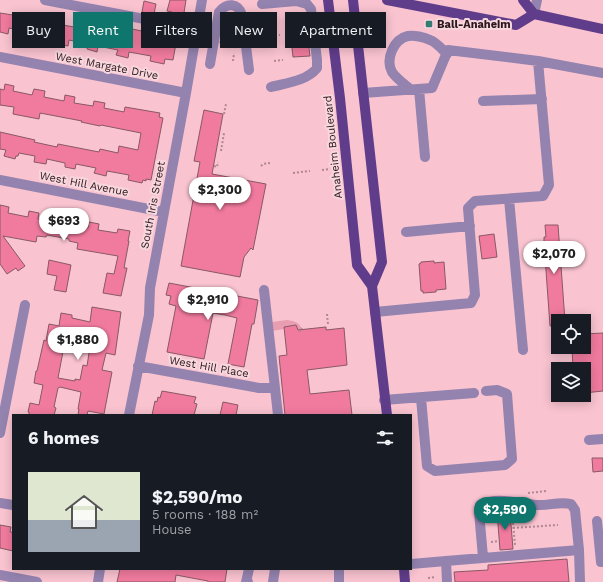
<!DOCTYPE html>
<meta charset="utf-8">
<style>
:root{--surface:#171b24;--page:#20242c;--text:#f1f3f6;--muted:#9ea1a6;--accent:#0f766e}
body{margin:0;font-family:"Work Sans",sans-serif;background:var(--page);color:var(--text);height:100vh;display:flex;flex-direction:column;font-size:15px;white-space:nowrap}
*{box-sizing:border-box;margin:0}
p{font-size:13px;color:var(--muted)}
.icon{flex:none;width:22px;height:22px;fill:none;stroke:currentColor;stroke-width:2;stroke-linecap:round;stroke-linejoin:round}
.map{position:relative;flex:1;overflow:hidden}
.panel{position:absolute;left:12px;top:414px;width:400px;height:156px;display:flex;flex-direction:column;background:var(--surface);border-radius:0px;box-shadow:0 2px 10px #0003}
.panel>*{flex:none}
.top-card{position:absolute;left:12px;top:12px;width:400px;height:36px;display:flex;gap:8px}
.fabs{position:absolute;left:551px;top:314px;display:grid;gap:8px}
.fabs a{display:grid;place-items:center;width:40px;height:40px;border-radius:0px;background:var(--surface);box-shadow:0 2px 10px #0003;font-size:20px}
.price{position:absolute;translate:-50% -34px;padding:0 9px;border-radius:14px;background:#fff;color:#222;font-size:13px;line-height:26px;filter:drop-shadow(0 1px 2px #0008)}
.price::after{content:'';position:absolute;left:50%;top:24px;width:12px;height:9px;margin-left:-6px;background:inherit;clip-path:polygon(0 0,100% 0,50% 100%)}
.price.active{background:var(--accent);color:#fff}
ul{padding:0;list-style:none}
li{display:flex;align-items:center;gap:12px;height:100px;padding:0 16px}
li span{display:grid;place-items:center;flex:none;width:112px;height:80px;border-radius:0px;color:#555}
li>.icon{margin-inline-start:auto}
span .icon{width:48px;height:48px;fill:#fffc;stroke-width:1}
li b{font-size:17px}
h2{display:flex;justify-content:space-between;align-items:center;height:48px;padding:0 16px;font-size:17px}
.tag{padding:0 14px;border-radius:0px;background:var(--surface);box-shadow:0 2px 10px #0003;font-size:14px;line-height:36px}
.tag.active{background:var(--accent);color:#fff}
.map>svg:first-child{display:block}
.green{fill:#e89db1}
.building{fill:#f17b9f;stroke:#885965;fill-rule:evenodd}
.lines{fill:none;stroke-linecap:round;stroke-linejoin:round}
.path{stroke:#b08791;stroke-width:2;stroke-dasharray:2 2;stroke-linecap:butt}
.minor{stroke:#9483af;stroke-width:10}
.major{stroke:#603d8b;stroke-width:10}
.poi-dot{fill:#377c72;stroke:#f8d7de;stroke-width:1.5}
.labels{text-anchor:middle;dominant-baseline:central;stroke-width:4;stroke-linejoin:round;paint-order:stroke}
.poi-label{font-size:11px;font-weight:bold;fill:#2b181d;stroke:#f8d7de;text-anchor:start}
.street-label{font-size:11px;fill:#2b181d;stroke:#f8d7de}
</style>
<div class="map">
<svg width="603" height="582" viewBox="0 0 603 582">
<rect width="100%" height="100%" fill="#f9c3d0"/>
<path class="green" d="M 287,320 C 294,321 299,322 302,329 L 298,332 L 296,325 L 284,327 L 284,329 L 272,331 L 272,322 Z"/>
<path class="building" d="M 170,0 L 186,0 L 183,19 L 171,17 L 172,12 L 167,11 Z
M 144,1 L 156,4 L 154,14 L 142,12 Z
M 0,13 L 19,16 L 19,14 L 31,16 L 57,21 L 57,24 L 80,28 L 80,26 L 95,29 L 95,28 L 121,33 L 122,27 L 142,31 L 143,25 L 178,32 L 173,60 L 165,59 L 164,64 L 150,61 L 151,56 L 129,52 L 128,58 L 116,55 L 118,50 L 98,46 L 97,52 L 87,49 L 88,44 L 69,40 L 68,46 L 57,44 L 58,38 L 38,34 L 37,40 L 27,37 L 28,32 L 9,28 L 8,34 L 0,32 Z
M 225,15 L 236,17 L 237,27 L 233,46 L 220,43 Z
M 305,16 L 310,56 L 293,57 L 290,31 L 292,31 L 291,20 L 293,20 L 292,18 Z
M 5,84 L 14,86 L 13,91 L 32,95 L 34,89 L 45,91 L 44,97 L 64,101 L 65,95 L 75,97 L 74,103 L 93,106 L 94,101 L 105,103 L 104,108 L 124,112 L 125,107 L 160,113 L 159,117 L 163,118 L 151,180 L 146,179 L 146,181 L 143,180 L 142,183 L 128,180 L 129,175 L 107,171 L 106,176 L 94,173 L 96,168 L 76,164 L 75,169 L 65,167 L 65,163 L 47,159 L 46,164 L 34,162 L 35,156 L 19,153 L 18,156 L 16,156 L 15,159 L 4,156 L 6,150 L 0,149 L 0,132 L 35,140 L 34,142 L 57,147 L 58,144 L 99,152 L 100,149 L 118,153 L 119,146 L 138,150 L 141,133 L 101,125 L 100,126 L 81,122 L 82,121 L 40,113 L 39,119 L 13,114 L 14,107 L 0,105 L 0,89 L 4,90 Z
M 204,110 L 223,114 L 212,174 L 266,184 L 253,250 L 251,248 L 244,257 L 240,277 L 181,266 L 200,162 L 194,161 Z
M 0,205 L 9,207 L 8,213 L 28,217 L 29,211 L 39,213 L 38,219 L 57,222 L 58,216 L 69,219 L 68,224 L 88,228 L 89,222 L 99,224 L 98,230 L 117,233 L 118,229 L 130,231 L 128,241 L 129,241 L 124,268 L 127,268 L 121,296 L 103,293 L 107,273 L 114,274 L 118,256 L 77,249 L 78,243 L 69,241 L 69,239 L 47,235 L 46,237 L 37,236 L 36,242 L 3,236 L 25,266 L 18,271 L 16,268 L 7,274 L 0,264 Z
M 545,225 L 558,225 L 565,321 L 558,321 L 558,325 L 550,326 L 544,243 L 544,237 L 546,237 Z
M 494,234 L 497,257 L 482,259 L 479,236 Z
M 49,260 L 71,265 L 66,292 L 54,290 L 57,276 L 47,274 Z
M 434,261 L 434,263 L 444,262 L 446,289 L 436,290 L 436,292 L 423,293 L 423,291 L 421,291 L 419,264 L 421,263 L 421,262 Z
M 169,283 L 258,300 L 254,324 L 252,324 L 244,367 L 228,364 L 237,318 L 225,315 L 213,313 L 204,359 L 167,352 L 176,306 L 169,304 L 171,296 L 166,295 Z
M 92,307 L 121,312 L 115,355 L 106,353 L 102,370 L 112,372 L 104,414 L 88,411 L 87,415 L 78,415 L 79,409 L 78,409 L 81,392 L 60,387 L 58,388 L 54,407 L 56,408 L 54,415 L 29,415 L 29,412 L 28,412 L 30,403 L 39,405 L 43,385 L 34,383 L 36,371 L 37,371 L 44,340 L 46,341 L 49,324 L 59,326 L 61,313 L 72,315 L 72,318 L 90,322 ZM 69,336 L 91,340 L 87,366 L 83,365 L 80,380 L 75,379 L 75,381 L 58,378 L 65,341 L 68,341 Z
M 296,325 L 298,330 L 326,327 L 326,330 L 344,328 L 347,365 L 307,370 L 310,394 L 349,390 L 352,415 L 285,415 L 279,356 L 287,355 L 284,327 Z
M 603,333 L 603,391 L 584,393 L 584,369 L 573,369 L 572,347 L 584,347 L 584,334 Z
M 162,391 L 196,397 L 194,403 L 197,404 L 194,415 L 152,415 L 155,401 L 157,402 L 158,397 L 160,398 Z
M 223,402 L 238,405 L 236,415 L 220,415 Z
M 592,458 L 603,458 L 603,471 L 593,472 Z
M 497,512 L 510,512 L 513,549 L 500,550 Z
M 0,525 L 11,527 L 10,532 L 13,532 L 13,551 L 0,548 Z
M 567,559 L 569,582 L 455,582 L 454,572 L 488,570 L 488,565 Z
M 120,569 L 227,569 L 225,582 L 208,582 L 208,581 L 176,575 L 175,582 L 117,582 Z"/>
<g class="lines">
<path class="path" d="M 271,36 L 280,35
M 233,61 L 234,53
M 274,61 L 283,60
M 224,114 L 226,104
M 221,151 L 224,133
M 214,166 L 217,167 L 218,162
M 261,166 L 263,164 L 270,163
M 322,170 L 330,169
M 293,173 L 310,171
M 327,314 L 328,324
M 299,332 L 302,328
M 528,493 L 547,491
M 512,511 L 515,545
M 513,528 L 558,525
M 491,542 L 498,541
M 428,578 L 436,577"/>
<path class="minor" d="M 45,0 L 197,29
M 262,4 L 296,1 L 307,4 L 311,9 L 317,60 L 317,68 C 307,81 286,83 271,87
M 534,14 L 537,0
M 0,57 L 186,93
M 538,61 L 603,73
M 210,64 L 219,12 C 227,2 238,3 242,15 L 249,70
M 410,89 C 404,84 396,78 392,72 C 385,59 394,39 408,36 C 414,35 424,37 430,40 C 436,42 442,49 447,54
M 419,89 L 425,157
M 363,93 L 432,88 L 448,50 L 538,61 L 549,185 L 543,196 L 475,201 L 468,208 L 475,295 L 471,303 L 375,312
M 483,101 L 542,99
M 0,180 L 164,212
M 509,199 L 523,350
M 406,232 L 470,226
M 264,290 L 278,415
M 138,366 L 259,388 L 275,388
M 421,398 L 427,466 L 435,471 L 505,465 L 512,459 L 507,394 L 497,390 L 486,391
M 384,400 L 474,393
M 129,415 L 149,315 L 150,288 L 186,93 L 202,0
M 0,433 L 25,305
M 589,440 L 603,439
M 0,503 L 13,505
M 597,521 L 601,562 L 603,562
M 483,557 L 479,512 L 480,505 C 498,496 518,504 537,505 C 548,506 559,501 571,504 L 575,510 L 579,550 L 580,582
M 446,561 L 579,550
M 411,564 L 446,561 L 447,582
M 339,569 L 339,582
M 0,575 L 37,582
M 98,582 L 100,569
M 248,582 L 246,582 L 249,569
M 273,582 L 275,569"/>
<path class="major" d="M 328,0 L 340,98 L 357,265 L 372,286
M 353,0 L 382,262 L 372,286 L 387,415
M 387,0 L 516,25 L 534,14
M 523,0 L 534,14 L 603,29
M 404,569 L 405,582"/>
</g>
<rect class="poi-dot" x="425" y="20" width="8" height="8" rx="2"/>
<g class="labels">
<g class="poi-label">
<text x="437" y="24">Ball-Anaheim</text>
</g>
<g class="street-label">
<text transform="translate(107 66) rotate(11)">West Margate Drive</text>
<text transform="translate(333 147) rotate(-96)">Anaheim Boulevard</text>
<text transform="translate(84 184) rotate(11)">West Hill Avenue</text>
<text transform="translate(153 205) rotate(-79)">South Iris Street</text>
<text transform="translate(209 367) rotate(10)">West Hill Place</text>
</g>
</g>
</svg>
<div class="fabs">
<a><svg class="icon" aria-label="locate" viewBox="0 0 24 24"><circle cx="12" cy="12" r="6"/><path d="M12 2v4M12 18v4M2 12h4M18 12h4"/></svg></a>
<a><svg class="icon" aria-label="layers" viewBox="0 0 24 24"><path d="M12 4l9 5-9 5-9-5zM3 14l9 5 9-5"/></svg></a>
</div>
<b class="price" style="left:220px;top:211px">$2,300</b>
<b class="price" style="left:64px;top:242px">$693</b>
<b class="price" style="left:554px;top:275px">$2,070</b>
<b class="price" style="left:208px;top:321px">$2,910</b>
<b class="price" style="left:78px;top:361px">$1,880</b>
<b class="price active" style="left:505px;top:531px">$2,590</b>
<div class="top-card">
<a class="tag">Buy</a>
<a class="tag active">Rent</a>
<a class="tag">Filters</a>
<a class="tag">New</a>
<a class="tag">Apartment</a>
</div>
<section class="panel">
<h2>6 homes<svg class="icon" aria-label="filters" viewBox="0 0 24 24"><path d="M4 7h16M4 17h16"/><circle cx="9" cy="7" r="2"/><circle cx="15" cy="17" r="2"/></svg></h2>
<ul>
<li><span style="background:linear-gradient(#dfe7d0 60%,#9aa5b1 0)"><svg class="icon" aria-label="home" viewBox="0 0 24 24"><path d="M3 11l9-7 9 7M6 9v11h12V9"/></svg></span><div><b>$2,590/mo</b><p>5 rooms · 188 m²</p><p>House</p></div></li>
</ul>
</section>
</div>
